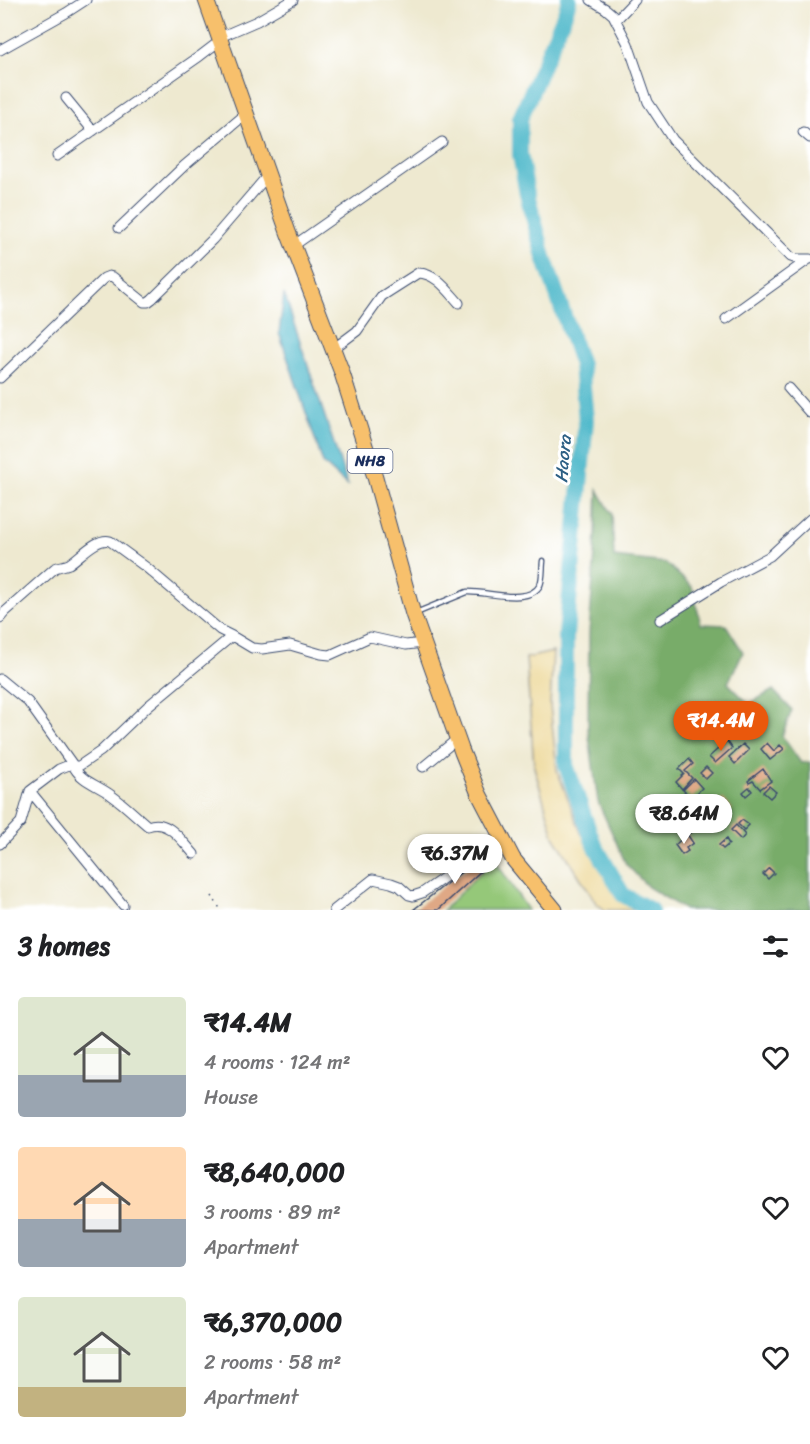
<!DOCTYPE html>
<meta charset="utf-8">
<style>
:root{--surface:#fff;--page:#f6f6f6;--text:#202124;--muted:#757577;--accent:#ea580c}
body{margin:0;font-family:Sriracha,sans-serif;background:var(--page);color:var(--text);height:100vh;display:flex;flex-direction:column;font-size:22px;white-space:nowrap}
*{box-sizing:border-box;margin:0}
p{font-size:20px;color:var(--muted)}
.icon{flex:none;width:33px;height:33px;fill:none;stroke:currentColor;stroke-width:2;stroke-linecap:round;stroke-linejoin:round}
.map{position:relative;height:910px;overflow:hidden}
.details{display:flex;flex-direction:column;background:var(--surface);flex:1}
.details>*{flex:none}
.price{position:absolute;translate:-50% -51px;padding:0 14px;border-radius:21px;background:#fff;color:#222;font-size:20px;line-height:39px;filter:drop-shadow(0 2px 3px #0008)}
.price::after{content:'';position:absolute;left:50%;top:36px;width:18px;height:14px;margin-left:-9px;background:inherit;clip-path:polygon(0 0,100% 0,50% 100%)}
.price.on{background:var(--accent);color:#fff}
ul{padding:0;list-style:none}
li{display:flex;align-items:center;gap:18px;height:150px;padding:0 18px}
li span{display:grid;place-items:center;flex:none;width:168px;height:120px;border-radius:6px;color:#555}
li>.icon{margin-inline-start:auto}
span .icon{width:72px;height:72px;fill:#fffc;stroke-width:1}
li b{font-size:26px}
h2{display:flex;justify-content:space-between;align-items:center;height:72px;padding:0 18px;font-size:26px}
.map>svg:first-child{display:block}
.green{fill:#95c879;stroke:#587c6c;stroke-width:1.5}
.forest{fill:#78ac69;stroke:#4a6e64;stroke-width:1.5}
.sand{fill:#eeda9e;stroke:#84847e;stroke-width:1.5}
.water{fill:#4db8ca;stroke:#347494;stroke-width:1.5}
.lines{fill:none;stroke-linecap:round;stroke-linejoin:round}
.river{stroke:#4db8ca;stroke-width:16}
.building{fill:#dfa885}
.service-casing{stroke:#3b4b6f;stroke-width:7}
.minor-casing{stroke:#3b4b6f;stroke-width:11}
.trunk-casing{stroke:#3b4b6f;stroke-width:17}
.path{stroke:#3b4b6f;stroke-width:1.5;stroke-dasharray:1.5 4.5;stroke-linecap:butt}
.service{stroke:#fff;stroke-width:4.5}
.minor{stroke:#fff;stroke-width:9}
.trunk{stroke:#f7c06c;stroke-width:15}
.labels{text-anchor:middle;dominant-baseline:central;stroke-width:6;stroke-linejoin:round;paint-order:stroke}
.shield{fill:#fff;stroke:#5f6d8e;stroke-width:1.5}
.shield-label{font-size:15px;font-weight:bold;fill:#1b2f5e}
.water-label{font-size:18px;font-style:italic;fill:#2c5f84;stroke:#fff}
</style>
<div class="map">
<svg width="810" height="910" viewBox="0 0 810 910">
<rect width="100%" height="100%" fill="#fff"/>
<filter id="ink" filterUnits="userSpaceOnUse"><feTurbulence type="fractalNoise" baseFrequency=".0167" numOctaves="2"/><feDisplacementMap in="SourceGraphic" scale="12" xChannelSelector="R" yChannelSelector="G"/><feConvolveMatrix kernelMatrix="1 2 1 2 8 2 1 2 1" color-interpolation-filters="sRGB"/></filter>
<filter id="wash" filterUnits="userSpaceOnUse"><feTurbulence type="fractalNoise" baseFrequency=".008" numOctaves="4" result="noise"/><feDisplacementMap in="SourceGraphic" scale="24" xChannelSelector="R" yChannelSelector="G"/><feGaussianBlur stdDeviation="1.35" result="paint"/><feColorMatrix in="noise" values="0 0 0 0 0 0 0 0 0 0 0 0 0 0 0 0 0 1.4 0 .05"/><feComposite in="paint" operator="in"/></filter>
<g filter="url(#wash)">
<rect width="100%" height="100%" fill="#eee9d0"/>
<path class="green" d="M 494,859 L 528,910 L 443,910 Z"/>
<path class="forest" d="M 598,490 L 612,514 L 614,557 L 666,563 L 692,587 L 701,624 L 726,625 L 743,652 L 728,683 L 749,704 L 773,690 L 792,710 L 782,736 L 801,763 L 810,762 L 810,910 L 685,910 L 648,887 L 626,864 L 598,802 L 588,729 L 589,633 L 595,551 Z"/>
<path class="sand" d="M 553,652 L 550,705 L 557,770 L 581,833 L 623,895 L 651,910 L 605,910 L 596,903 L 554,836 L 534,767 L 526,658 Z"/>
<path class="water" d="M 284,294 L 348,486 L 323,463 L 279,333 Z"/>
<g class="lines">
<path class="river" d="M 569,0 L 565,13 L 520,119 L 520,154 L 527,194 L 544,257 L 581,365 L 586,420 L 566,635 L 566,765 L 593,842 L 623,895 L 651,910"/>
</g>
<g id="blocks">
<path class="building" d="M 702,719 L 709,725 L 698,735 L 692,729 Z
M 727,741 L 732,748 L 715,763 L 709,757 Z
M 767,743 L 774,751 L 780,745 L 784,749 L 770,760 L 761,749 Z
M 743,744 L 749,750 L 735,764 L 729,757 Z
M 689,759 L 693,764 L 685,771 L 692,778 L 682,789 L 676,782 L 684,774 L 679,769 Z
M 706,767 L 712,773 L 706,779 L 700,773 Z
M 763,769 L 771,781 L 760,789 L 753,781 L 749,783 L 748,781 Z
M 694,779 L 702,788 L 692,798 L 683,790 Z
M 769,786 L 776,792 L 770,798 L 763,792 Z
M 749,787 L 752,791 L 746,796 L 743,792 Z
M 723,799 L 732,809 L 728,812 L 719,803 Z
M 717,806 L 721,810 L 715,817 L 711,813 Z
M 706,811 L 711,817 L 699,828 L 689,816 L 693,812 L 698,818 Z
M 688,819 L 696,826 L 690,833 L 682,826 Z
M 742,820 L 749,825 L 744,830 L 738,824 Z
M 736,825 L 745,835 L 741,840 L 731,830 Z
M 687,834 L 693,843 L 686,848 L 688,851 L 682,855 L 675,845 Z
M 726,839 L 729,844 L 723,849 L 719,845 Z
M 486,853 L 494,859 L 438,910 L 413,910 Z
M 769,868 L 774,873 L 768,879 L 763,874 Z"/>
</g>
</g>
<g filter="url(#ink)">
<use href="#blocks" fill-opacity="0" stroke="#3b4b6f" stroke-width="1.5"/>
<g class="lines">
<g class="service-casing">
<path id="service" d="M 416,613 L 467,592 C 487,591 529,606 540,585 C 543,578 542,569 543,561"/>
</g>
<g class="minor-casing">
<path id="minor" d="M 591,0 L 606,9 L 613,15 L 628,44 L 648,102 L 673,140 L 791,257 L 797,259 L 810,259
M 616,20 L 635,0
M 220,37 L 257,21 L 293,0
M 0,50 L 66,13 L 86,0
M 66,98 L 93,131
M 803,132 L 810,138
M 57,156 L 200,56 L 221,40
M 119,228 L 184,166 L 247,113
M 293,246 L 442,142
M 726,319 L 809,259
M 333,349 L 357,331 L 382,296 L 418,273 C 436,273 448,291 459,303
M 0,378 L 104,278 L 109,276 L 113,277 L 144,302 L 148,302 L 152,299 L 213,239 L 268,175
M 788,388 L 810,413
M 0,618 L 5,612 L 55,568 C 60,566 64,566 69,564 C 80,557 97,537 110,541 L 147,568 L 220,630 L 232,636
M 660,620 L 721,582 L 770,556 L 810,519
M 0,679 L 28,702 L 73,765 C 80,781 98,785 111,795 C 124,804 136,816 148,826 C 168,818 182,841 194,854
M 423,767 L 457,739
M 30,791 L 123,905
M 0,844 L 21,822 L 30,791 L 59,769 L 69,765 L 79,766 L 101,751 L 148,706 L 232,636 L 252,648 L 262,649 L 290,645 L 321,654 L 330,655 L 370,637 L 406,645 L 423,643
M 334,910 L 373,879 L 391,883 L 399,886 L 409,895 L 413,896 L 422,893 L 501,838"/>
</g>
<g class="trunk-casing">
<path id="trunk" d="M 206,0 L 288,232 L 341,370 L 375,477 L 413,614 L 462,752 L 479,794 L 513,859 L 555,910"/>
</g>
<path class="path" d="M 212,896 L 221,910"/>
<use href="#service" class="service"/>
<use href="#minor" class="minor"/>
<use href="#trunk" class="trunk"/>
</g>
</g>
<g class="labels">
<rect class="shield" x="347.5" y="449" width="45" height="24" rx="4.5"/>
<g class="shield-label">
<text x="370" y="461">NH8</text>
</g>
<g class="water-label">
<text transform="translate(563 459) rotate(-85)">Haora</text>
</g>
</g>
</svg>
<b class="price on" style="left:721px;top:752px">₹14.4M</b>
<b class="price" style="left:684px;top:845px">₹8.64M</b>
<b class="price" style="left:455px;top:885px">₹6.37M</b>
</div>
<section class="details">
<h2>3 homes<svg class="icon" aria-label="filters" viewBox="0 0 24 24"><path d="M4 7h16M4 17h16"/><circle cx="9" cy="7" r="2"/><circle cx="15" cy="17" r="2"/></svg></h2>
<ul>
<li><span style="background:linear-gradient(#dfe7d0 65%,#9aa5b1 0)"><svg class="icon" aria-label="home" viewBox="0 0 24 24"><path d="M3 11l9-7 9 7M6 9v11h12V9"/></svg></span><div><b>₹14.4M</b><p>4 rooms · 124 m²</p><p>House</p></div><svg class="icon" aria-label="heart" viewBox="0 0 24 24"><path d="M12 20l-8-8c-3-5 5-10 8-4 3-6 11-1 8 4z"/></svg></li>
<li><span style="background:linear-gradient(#ffd9b3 60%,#9aa5b1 0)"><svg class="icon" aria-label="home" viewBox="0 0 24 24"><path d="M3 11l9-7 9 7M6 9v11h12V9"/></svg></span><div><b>₹8,640,000</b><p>3 rooms · 89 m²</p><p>Apartment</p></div><svg class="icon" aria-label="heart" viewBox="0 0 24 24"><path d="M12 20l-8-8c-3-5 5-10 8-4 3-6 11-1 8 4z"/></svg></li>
<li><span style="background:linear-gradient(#dfe7d0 75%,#c2b280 0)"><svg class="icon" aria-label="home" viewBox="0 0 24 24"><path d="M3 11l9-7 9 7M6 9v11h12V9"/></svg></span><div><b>₹6,370,000</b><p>2 rooms · 58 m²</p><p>Apartment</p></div><svg class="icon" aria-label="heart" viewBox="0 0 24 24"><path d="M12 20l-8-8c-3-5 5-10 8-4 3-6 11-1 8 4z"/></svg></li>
</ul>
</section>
